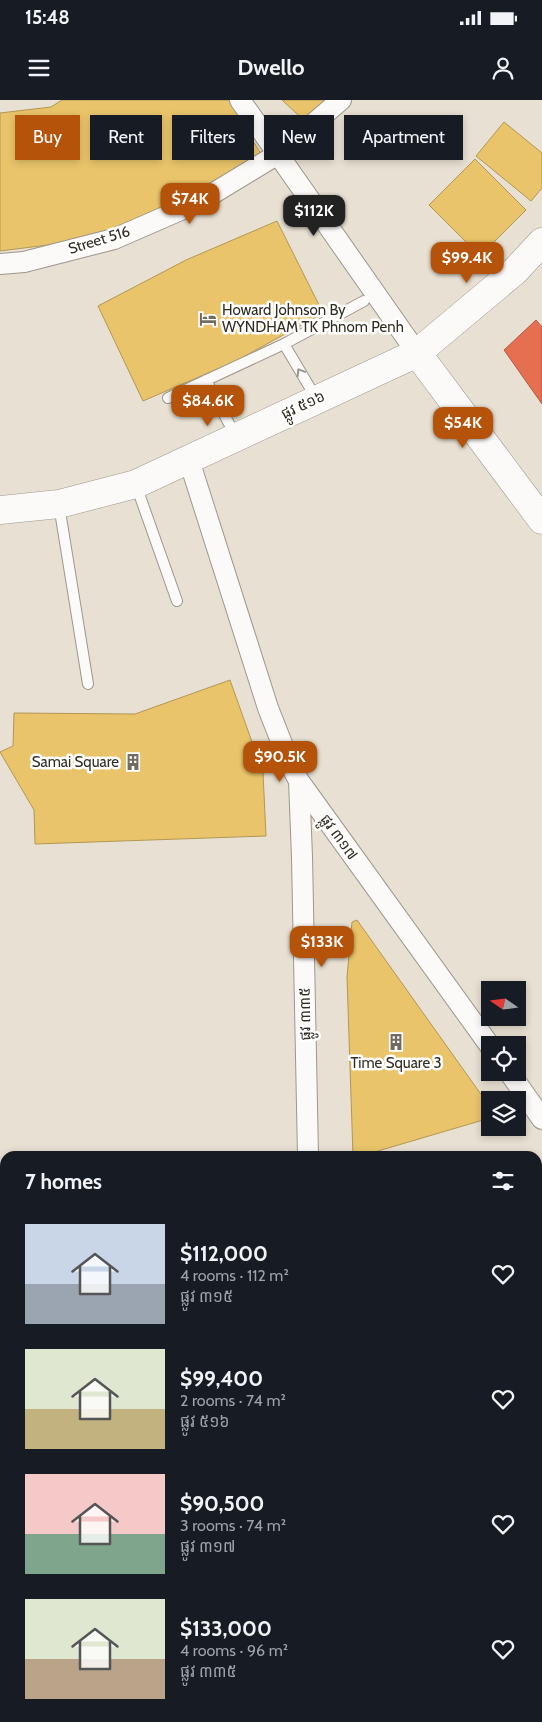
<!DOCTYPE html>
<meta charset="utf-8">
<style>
:root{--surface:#171b24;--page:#20242c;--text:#f1f3f6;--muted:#9ea1a6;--accent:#b45309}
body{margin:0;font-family:Cabin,"Noto Sans Khmer",sans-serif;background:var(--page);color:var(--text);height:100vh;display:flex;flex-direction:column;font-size:19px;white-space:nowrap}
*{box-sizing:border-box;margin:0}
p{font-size:16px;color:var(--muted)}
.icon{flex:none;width:28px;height:28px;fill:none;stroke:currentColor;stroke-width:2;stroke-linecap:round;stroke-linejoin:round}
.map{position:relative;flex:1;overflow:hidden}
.sheet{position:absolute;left:0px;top:1051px;width:542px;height:571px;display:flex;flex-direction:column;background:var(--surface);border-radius:15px 15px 0 0;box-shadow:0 2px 8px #0003}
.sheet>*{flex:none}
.hud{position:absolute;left:15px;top:15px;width:512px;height:45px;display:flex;gap:10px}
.needle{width:32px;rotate:284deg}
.controls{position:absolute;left:481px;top:881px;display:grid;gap:10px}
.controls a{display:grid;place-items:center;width:45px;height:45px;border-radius:0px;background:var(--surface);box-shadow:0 2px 8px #0003;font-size:25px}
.price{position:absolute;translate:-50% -42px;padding:0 11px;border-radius:10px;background:var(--accent);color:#fff;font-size:16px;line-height:32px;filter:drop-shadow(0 1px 2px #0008)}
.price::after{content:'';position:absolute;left:50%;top:30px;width:15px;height:11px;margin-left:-8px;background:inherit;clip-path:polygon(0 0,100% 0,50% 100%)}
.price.active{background:#222;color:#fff}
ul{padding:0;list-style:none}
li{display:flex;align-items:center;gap:15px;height:125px;padding:0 25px}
li span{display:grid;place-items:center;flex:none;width:140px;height:100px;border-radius:0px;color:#555}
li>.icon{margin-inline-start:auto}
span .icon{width:60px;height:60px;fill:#fffc;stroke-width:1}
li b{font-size:21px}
h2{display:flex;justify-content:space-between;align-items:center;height:60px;padding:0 25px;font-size:21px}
.chip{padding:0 18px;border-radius:0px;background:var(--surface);box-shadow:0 2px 8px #0003;font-size:18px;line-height:45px}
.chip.active{background:var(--accent);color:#fff}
.status{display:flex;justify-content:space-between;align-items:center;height:35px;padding:0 25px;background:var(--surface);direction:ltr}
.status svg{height:14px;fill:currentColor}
header{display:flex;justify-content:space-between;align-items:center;height:65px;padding:0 25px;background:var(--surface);font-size:22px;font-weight:700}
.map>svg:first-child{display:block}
.homes{fill:#e9c46a;stroke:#b29754}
.shops{fill:#e76f51;stroke:#b15b43}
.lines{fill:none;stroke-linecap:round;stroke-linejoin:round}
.lane-casing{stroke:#9d978c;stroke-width:12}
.street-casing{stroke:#9d978c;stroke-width:22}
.secondary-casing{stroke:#9d978c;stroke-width:29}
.lane{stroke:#fcfaf8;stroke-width:10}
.street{stroke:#fcfaf8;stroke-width:20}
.secondary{stroke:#fcfaf8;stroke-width:28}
.oneway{stroke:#97948d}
.labels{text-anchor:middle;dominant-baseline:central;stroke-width:5;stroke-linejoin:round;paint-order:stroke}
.street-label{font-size:15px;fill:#322d22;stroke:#fff}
.poi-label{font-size:15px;fill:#322d22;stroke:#fff;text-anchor:start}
</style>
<div class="status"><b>15:48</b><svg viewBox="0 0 49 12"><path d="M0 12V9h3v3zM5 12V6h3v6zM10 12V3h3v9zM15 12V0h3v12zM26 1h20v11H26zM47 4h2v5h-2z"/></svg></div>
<header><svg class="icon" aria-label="menu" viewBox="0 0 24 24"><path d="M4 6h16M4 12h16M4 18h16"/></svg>Dwello<svg class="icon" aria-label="person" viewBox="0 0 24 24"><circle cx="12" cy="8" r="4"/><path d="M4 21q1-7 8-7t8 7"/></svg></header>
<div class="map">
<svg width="542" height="1622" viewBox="0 0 542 1622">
<rect width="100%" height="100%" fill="#e8e0d2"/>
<path class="homes" d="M 62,0 L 231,0 L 243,19 L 244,26 L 264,59 L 112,137 L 0,151 L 0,13 L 51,7 Z
M 282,0 L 334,0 L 310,26 Z
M 504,22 L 542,53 L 542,88 L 531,101 L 476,56 Z
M 475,59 L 526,110 L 480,156 L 429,105 Z
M 277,121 L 323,213 L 236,261 L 143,301 L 98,206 L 186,160 Z
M 230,580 L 263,673 L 266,736 L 35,744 L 34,710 L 0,652 L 13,646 L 14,613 L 135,614 Z
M 357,820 L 490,1007 L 490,1018 L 361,1056 L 353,1056 L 347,877 L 352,822 Z
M 542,1096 L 542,1166 L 538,1167 L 538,1098 Z
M 542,1453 L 542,1584 L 538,1568 L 538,1454 Z
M 538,1601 L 542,1622 L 487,1622 L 485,1618 L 538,1618 Z
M 378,1618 L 459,1618 L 460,1622 L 379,1622 Z"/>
<path class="shops" d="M 536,220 L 542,227 L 542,304 L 504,250 Z"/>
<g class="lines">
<g class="lane-casing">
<path id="lane" d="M 284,244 L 316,298
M 206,280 L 236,337
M 168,298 L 284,244 L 364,201
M 136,385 L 177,501
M 59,405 L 88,584
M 0,1214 L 5,1213"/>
</g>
<g class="street-casing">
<path id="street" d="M 240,0 L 417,253
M 0,164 L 24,162 L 114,139 L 199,102 L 278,54 L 341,0
M 189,360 L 268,608 L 290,664 L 299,681 L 490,946
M 299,681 L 302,757 L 308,1056
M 509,972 L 542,1019
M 318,1618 L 318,1622"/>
</g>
<g class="secondary-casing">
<path id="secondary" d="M 417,253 L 542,420
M 0,410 L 59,404 L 136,384 L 417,253 L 515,171 L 542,142
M 538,1411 L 542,1409
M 0,1581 L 5,1579"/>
</g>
<use href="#lane" class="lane"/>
<use href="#street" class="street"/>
<use href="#secondary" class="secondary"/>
</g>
<defs><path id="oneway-chevron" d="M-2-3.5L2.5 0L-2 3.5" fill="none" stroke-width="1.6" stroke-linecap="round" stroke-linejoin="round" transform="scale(1.25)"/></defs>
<use class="oneway" href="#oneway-chevron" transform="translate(300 272) rotate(-121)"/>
<defs>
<g id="hotel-bare" transform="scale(1.35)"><path d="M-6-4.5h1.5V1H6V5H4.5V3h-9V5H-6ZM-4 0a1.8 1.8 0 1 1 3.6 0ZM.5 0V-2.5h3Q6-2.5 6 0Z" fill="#726c60" stroke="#fff" stroke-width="2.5" paint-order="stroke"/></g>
<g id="building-bare" transform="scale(1.35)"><path d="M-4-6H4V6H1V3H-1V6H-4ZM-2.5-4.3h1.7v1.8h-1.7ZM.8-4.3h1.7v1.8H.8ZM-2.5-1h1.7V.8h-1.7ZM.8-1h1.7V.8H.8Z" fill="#726c60" stroke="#fff" stroke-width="2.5" paint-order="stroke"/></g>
</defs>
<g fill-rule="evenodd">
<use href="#hotel-bare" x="208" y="219"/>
<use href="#building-bare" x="133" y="662"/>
<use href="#building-bare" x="396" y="942"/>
</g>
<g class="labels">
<g class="street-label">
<text transform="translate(99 140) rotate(-17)">Street 516</text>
<text transform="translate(303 305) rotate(-25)">ផ្លូវ ៥១៦</text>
<text transform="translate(339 737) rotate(54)">ផ្លូវ ៣១៧</text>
<text transform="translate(305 914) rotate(-91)">ផ្លូវ ៣៣៥</text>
</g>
<g class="poi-label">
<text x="222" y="210">Howard Johnson By<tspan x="222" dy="17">WYNDHAM TK Phnom Penh</tspan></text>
<text x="119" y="662" text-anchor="end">Samai Square</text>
<text x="396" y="963" text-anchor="middle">Time Square 3</text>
</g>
</g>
</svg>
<div class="controls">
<a><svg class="needle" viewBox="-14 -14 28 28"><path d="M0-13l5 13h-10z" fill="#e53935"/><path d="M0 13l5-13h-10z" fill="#9ea1a6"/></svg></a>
<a><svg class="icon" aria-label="locate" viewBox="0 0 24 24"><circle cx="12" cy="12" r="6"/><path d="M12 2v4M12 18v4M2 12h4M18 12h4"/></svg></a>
<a><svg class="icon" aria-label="layers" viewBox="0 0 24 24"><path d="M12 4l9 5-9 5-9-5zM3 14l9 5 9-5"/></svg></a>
</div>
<b class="price" style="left:190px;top:125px">$74K</b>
<b class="price active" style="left:314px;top:137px">$112K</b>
<b class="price" style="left:467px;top:184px">$99.4K</b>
<b class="price" style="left:208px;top:327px">$84.6K</b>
<b class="price" style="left:463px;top:349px">$54K</b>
<b class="price" style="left:280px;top:683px">$90.5K</b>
<b class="price" style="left:322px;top:868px">$133K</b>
<div class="hud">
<a class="chip active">Buy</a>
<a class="chip">Rent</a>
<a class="chip">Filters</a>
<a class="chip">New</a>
<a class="chip">Apartment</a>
</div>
<section class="sheet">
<h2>7 homes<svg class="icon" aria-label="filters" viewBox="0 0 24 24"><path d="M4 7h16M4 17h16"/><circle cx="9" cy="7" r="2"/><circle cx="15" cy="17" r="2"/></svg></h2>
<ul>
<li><span style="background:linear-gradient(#c9d6e8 60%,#9aa5b1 0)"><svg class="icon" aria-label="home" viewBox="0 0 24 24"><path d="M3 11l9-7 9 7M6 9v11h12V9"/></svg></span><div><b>$112,000</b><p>4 rooms · 112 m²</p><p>ផ្លូវ ៣១៥</p></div><svg class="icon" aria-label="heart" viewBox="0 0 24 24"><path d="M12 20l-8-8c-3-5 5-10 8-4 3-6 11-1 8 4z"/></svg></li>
<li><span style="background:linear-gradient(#dfe7d0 60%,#c2b280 0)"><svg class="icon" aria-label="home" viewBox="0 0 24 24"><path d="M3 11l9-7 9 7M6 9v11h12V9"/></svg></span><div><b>$99,400</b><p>2 rooms · 74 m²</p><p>ផ្លូវ ៥១៦</p></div><svg class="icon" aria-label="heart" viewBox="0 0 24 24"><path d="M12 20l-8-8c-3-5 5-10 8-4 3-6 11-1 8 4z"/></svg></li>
<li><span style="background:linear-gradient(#f6c9c9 60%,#7fa58c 0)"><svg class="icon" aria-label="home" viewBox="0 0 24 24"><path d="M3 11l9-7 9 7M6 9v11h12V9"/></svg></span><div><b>$90,500</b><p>3 rooms · 74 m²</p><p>ផ្លូវ ៣១៧</p></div><svg class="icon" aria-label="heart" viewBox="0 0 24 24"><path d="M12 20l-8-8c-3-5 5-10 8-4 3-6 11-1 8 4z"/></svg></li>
<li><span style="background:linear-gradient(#dfe7d0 60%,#b9a48a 0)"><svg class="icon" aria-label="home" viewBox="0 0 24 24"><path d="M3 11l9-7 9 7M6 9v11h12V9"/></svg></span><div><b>$133,000</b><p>4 rooms · 96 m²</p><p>ផ្លូវ ៣៣៥</p></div><svg class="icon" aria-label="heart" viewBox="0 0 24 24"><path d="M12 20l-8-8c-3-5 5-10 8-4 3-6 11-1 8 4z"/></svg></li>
</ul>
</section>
</div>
